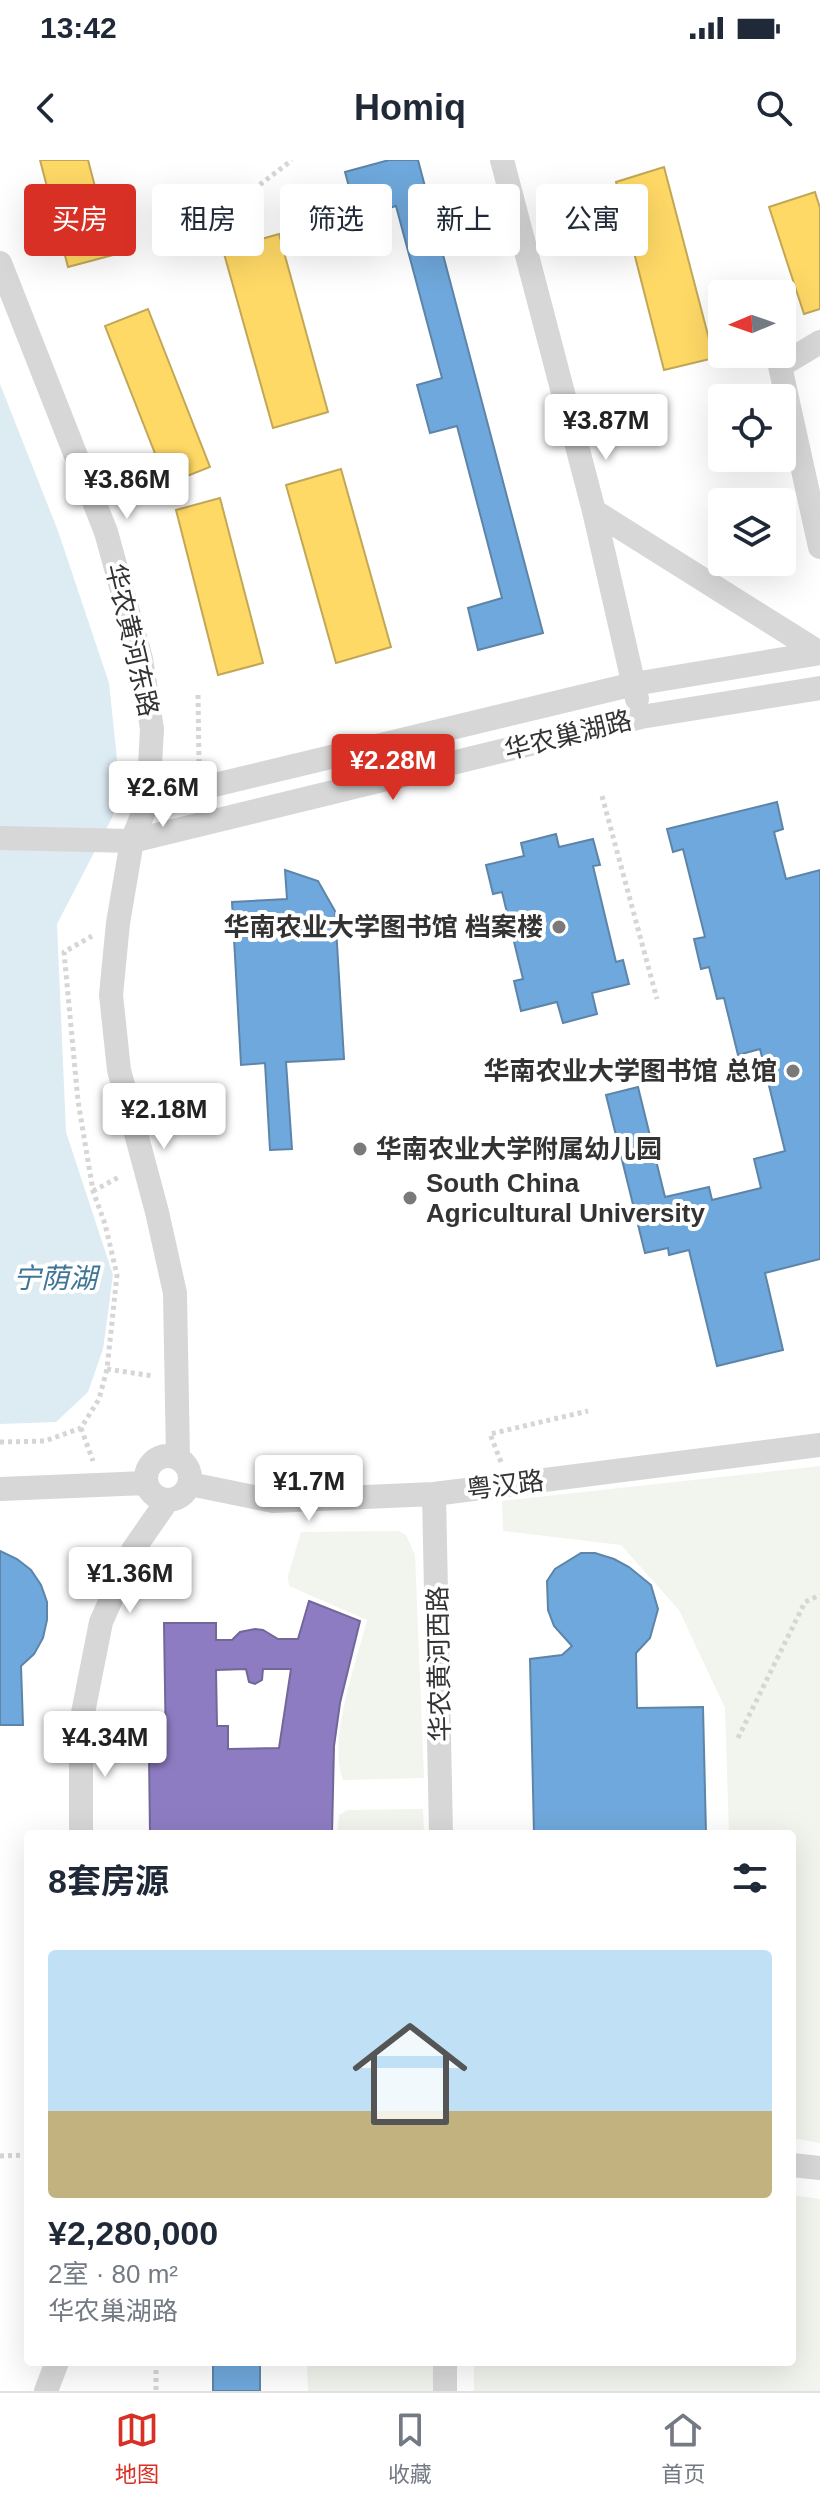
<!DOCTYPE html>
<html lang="zh">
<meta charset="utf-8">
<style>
:root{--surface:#fff;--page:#f2f2f3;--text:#1f2937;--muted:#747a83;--line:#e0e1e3;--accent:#d93025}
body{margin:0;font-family:Helvetica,"Noto Sans SC",sans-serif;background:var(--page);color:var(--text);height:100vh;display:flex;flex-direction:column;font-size:30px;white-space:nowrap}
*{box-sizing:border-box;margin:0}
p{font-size:26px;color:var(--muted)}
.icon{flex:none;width:44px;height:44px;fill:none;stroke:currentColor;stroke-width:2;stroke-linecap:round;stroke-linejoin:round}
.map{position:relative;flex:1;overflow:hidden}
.side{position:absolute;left:24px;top:1670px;width:772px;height:536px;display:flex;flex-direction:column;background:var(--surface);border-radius:8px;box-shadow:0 8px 32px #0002}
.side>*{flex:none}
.guide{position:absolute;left:24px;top:24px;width:772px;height:72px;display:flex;gap:16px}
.needle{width:52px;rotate:268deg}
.buttons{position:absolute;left:708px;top:120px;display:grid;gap:16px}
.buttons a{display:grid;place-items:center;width:88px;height:88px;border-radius:8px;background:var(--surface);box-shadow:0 8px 32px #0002;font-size:40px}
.price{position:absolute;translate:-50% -68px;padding:0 18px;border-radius:8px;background:#fff;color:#222;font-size:26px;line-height:52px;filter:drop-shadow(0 2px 4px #0008)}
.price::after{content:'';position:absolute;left:50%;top:48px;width:24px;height:18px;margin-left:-12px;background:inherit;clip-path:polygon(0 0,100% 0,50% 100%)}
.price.active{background:var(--accent);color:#fff}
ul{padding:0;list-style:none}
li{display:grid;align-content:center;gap:16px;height:424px;padding:0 24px}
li+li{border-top:2px solid var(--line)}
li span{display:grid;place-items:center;height:248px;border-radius:8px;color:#555}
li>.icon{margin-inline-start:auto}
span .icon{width:144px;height:144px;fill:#fffc;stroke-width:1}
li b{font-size:34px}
h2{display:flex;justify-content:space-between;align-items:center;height:96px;padding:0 24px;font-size:34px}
.tag{padding:0 28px;border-radius:8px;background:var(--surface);box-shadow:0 8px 32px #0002;font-size:28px;line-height:72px}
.tag.active{background:var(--accent);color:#fff}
.status{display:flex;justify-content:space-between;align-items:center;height:56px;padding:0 40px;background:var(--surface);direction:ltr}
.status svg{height:22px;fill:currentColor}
header{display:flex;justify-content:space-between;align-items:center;height:104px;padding:0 24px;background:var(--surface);font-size:36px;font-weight:600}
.menu{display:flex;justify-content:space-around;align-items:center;height:112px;border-top:2px solid var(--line);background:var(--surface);font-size:22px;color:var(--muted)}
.menu a{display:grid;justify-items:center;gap:4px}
.menu .active{color:var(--accent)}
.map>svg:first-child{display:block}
.green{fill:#f1f5ed}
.water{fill:#ddebf3}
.homes{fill:#ffd966;stroke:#c2a757;stroke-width:2}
.offices{fill:#8e7cc3;stroke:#736698;stroke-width:2;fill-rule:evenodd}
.schools{fill:#6fa8dc;stroke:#5d85a9;stroke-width:2}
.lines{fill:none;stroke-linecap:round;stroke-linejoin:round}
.path{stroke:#d6d6d6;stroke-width:5;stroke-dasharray:4 4;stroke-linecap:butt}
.minor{stroke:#d7d7d7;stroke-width:24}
.poi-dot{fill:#7a7a7a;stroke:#fff;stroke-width:3}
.labels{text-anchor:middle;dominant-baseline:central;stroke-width:8;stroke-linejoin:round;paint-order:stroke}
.street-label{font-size:26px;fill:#333;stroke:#fff}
.poi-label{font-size:26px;font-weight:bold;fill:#333;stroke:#fff;text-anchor:end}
.water-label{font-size:28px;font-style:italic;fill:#3f7597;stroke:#fff}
</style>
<div class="status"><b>13:42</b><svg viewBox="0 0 49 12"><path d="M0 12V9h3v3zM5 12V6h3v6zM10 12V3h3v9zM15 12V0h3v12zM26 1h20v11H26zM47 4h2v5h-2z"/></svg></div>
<header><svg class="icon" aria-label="back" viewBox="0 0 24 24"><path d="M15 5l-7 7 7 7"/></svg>Homiq<svg class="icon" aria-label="search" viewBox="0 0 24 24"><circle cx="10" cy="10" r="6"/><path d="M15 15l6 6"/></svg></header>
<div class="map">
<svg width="820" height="2231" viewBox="0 0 820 2231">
<rect width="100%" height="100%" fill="#fff"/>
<path class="green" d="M 820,1306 L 820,1983 L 792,1978 L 792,1674 L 729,1674 L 725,1548 L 679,1450 L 621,1385 L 503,1371 L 502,1341 Z
M 399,1371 L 406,1375 L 415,1395 L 424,1618 L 343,1620 C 327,1582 357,1500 367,1460 L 289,1426 L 288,1416 L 301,1372 Z
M 423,1649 L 424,1674 L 337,1674 L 339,1655 L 347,1650 Z
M 792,2035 L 820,2039 L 820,2231 L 474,2231 L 474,2202 L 792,2202 Z
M 307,2202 L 433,2202 L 434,2231 L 308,2231 Z"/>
<path class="water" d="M 0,224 L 58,371 L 109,523 L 119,618 L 113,656 L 57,764 L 66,972 L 113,1115 L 103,1189 L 88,1232 L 56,1262 L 0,1264 Z"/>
<path class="homes" d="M 40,0 L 88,0 L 113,95 L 68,107 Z
M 664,7 L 714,198 L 664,210 L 616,22 Z
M 815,32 L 820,48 L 820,149 L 804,154 L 769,47 Z
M 279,74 L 328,252 L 273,268 L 223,90 Z
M 148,149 L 210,307 L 167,324 L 105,166 Z
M 341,309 L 391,487 L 336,503 L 286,325 Z
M 220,338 L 263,503 L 218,515 L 176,350 Z"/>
<path class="offices" d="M 309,1441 L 360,1461 L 340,1543 L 334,1586 L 332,1674 L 150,1674 L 149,1593 L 166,1593 L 164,1463 L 216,1463 L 216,1480 L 232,1480 L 240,1472 L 255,1469 L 263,1470 L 278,1479 L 298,1479 ZM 246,1509 L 249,1522 L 255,1524 L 262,1520 L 263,1509 L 291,1509 L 279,1588 L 228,1589 L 228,1566 L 217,1566 L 216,1510 Z"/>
<path class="schools" d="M 389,0 L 418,0 L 543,473 L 478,490 L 468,448 L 502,438 L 457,266 L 430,273 L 417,225 L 442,218 L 396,46 L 357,57 L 345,12 Z
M 777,642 L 783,669 L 774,672 L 786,719 L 820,710 L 820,1099 L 765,1113 L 783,1190 L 717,1206 L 689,1090 L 669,1095 L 668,1088 L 645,1093 L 606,935 L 638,927 L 665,1037 L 709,1027 L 712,1040 L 761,1028 L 754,999 L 785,991 L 760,889 L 738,895 L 724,838 L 717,839 L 709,807 L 701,809 L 694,779 L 705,777 L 683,689 L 673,692 L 667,669 Z
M 556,674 L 559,687 L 593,679 L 600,705 L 593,706 L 616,802 L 623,800 L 629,824 L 592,833 L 597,854 L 563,863 L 557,842 L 521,851 L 514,821 L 523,819 L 502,732 L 493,734 L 486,705 L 524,696 L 521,683 Z
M 285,710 L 318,721 L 335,751 L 344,899 L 286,902 L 292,989 L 270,990 L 265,903 L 241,905 L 232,742 L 287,739 Z
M 0,1391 L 17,1399 L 31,1410 L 41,1425 L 47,1442 L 47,1460 L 43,1478 L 34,1494 L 21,1506 L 23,1565 L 0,1565 Z
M 581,1393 L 595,1393 L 614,1399 L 629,1407 L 651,1425 L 658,1449 L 650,1478 L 636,1493 L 637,1548 L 703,1547 L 706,1674 L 534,1674 L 530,1499 L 562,1495 L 572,1486 L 554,1466 L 548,1450 L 547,1421 L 555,1409 Z
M 213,2202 L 260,2202 L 260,2231 L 213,2231 Z"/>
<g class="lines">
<path class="path" d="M 171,93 L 292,0
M 198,535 L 199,602
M 602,636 L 657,839
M 93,1031 L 121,1016
M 107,1209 L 153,1216
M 81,1268 L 93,1301
M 0,1282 L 45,1281 L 81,1268 L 99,1239 L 107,1209 L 117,1115 L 105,1064 L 93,1031 L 78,941 L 64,792 L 92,776
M 501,1302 L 490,1274 L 588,1251
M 738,1578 L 805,1442 L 820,1435
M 0,1996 L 28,1995
M 156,2202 L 156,2231"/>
<path class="minor" d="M 502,0 L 594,351 L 637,539
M 0,103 L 106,372 L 141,499 L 152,569 L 148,641 L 132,681 L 118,763 L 111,835 L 119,910 L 157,1052 L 175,1133 L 178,1298
M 820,182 L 780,206 L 820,387
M 594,351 L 820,493
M 148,641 L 634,524 L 820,493
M 0,678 L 132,681 L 641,557 L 820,528
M146 1318a22 22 0 1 1 44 0a22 22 0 1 1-44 0Z
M 190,1324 L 273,1341 L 434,1334 L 820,1285
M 0,1329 L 146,1323
M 434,1334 L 441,1674
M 81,1674 L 81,1563 L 101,1462 L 133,1390 L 167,1341
M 792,2005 L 820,2008
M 46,2231 L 57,2202
M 445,2231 L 445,2202"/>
</g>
<g class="poi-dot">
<circle cx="559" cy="767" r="8"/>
<circle cx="793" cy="911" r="8"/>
<circle cx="360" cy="989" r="8"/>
<circle cx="410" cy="1038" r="8"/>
</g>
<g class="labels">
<g class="street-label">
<text transform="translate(132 480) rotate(77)">华农黄河东路</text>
<text transform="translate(568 575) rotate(-14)">华农巢湖路</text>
<text transform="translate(505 1325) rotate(-7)">粤汉路</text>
<text transform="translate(439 1504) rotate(-91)">华农黄河西路</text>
</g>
<g class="poi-label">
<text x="543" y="767">华南农业大学图书馆 档案楼</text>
<text x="777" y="911">华南农业大学图书馆 总馆</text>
<text x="376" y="989" text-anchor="start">华南农业大学附属幼儿园</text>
<text x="426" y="1023" text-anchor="start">South China<tspan x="426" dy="30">Agricultural University</tspan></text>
</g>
<g class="water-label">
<text x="55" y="1118">宁荫湖</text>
</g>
</g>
</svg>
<div class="buttons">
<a><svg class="needle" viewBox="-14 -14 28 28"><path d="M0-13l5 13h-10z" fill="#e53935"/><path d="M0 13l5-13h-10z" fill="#747a83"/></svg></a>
<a><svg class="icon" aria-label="locate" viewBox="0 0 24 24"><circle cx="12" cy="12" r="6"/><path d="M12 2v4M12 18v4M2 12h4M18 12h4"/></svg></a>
<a><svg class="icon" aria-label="layers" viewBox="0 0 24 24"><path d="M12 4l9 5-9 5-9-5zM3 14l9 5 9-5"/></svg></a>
</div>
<b class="price" style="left:606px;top:302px">¥3.87M</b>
<b class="price" style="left:127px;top:361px">¥3.86M</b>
<b class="price active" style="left:393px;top:642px">¥2.28M</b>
<b class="price" style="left:163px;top:669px">¥2.6M</b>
<b class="price" style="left:164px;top:991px">¥2.18M</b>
<b class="price" style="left:309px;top:1363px">¥1.7M</b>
<b class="price" style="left:130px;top:1455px">¥1.36M</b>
<b class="price" style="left:105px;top:1619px">¥4.34M</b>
<div class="guide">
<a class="tag active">买房</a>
<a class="tag">租房</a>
<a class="tag">筛选</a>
<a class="tag">新上</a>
<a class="tag">公寓</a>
</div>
<section class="side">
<h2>8套房源<svg class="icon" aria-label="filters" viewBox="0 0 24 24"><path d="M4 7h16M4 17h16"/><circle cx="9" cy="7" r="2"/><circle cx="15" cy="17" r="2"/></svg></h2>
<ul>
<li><span style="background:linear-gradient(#bfe0f5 65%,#c2b280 0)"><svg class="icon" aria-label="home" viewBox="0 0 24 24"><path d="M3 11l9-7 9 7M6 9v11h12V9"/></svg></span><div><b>¥2,280,000</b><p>2室 · 80 m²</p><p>华农巢湖路</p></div></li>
</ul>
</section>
</div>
<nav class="menu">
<a class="active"><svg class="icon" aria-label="map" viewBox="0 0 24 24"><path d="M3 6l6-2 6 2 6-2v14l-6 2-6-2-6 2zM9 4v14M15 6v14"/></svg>地图</a>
<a><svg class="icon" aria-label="saved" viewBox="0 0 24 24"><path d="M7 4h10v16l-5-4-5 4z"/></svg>收藏</a>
<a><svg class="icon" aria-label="home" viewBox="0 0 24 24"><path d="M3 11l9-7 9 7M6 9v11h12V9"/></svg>首页</a>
</nav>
